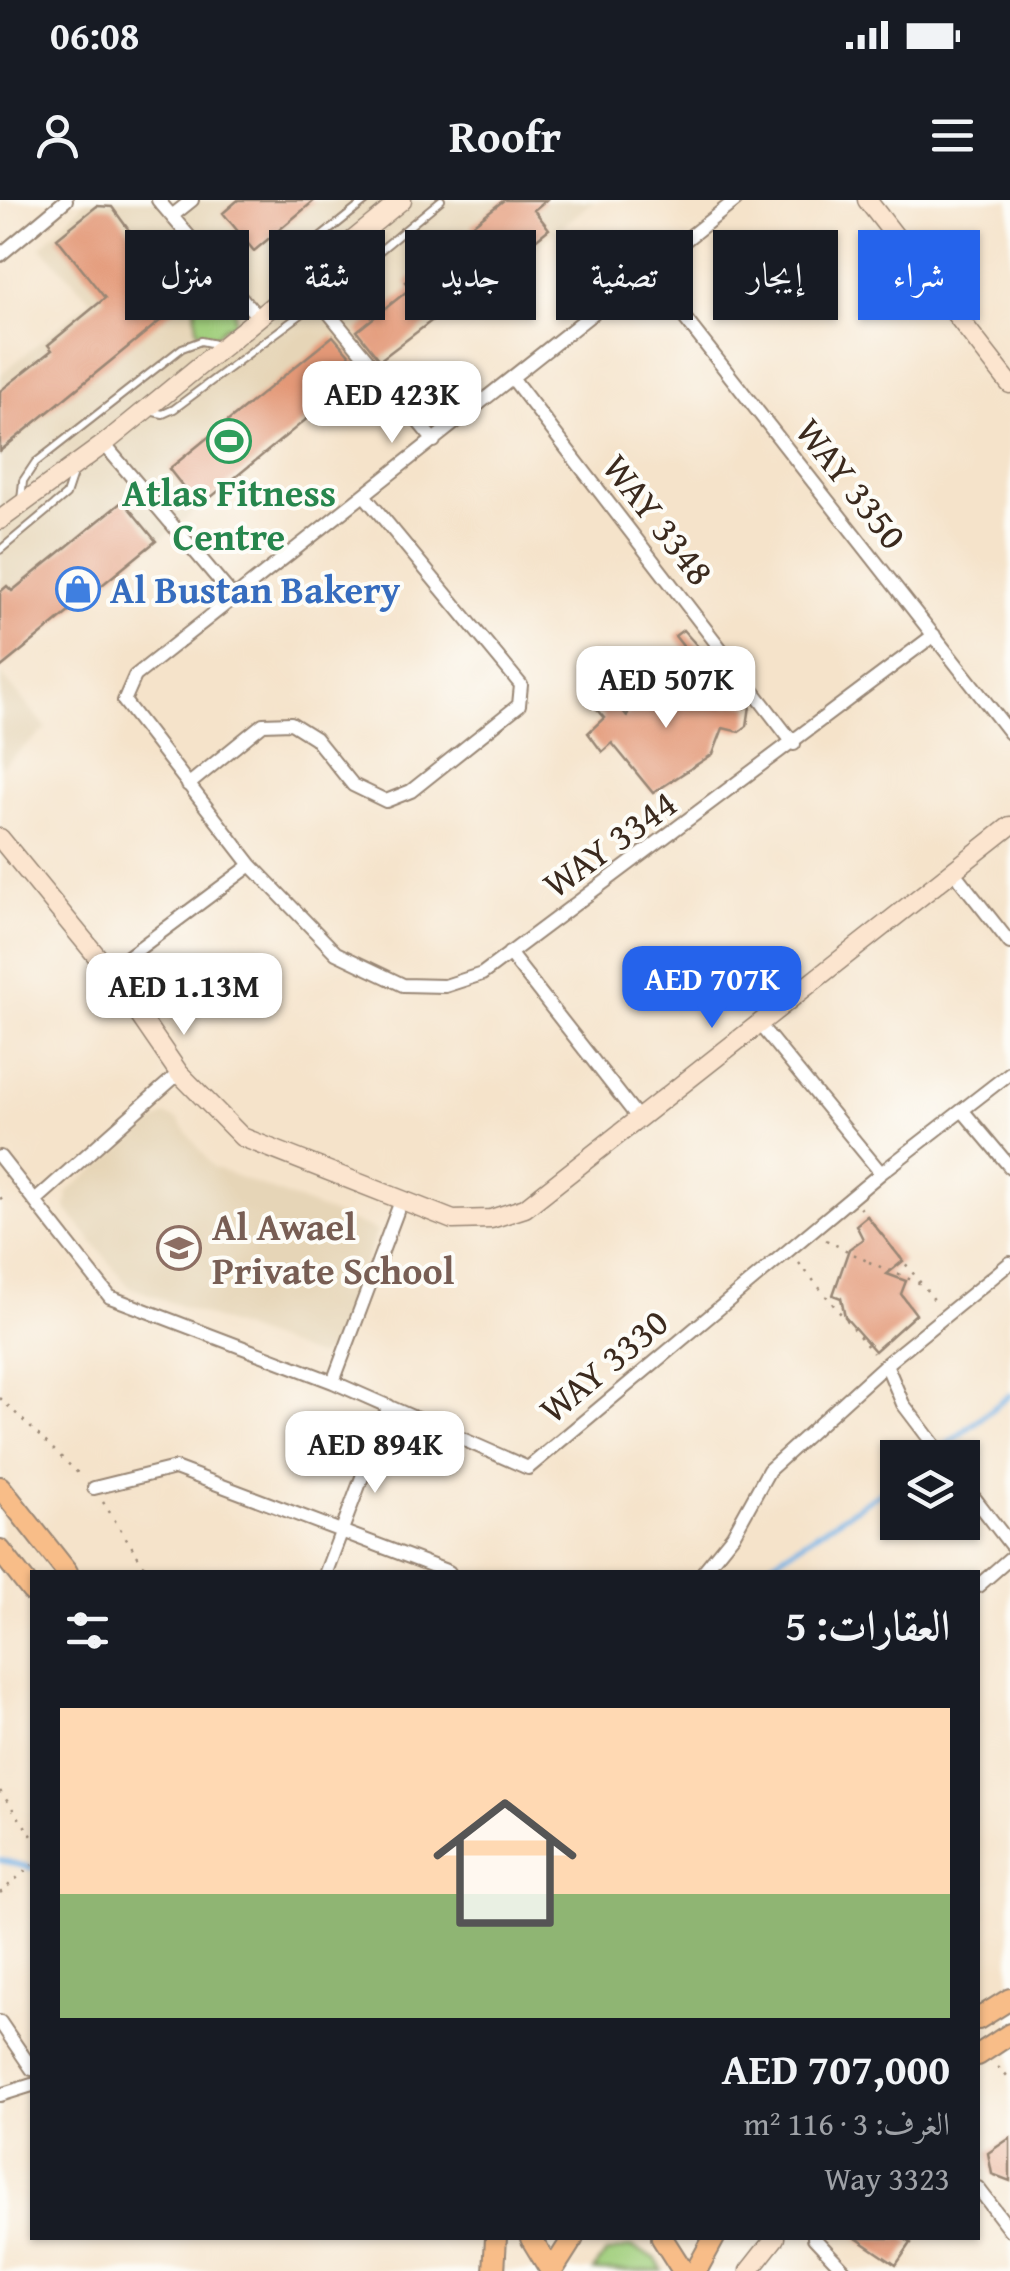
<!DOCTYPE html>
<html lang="ar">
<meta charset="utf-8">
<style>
:root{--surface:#171b24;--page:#20242c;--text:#f1f3f6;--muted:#9ea1a6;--accent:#2563eb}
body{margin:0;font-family:"Gentium Book Plus",Amiri,serif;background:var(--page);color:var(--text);direction:rtl;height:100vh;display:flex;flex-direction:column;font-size:38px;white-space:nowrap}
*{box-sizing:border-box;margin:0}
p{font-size:32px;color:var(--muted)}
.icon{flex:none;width:55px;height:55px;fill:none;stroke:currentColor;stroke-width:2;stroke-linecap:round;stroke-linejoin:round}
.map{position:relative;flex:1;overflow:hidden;direction:ltr}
.sheet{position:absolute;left:30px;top:1370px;width:950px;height:670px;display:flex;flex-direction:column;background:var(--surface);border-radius:0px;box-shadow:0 2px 8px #0004;direction:rtl}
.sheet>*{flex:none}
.top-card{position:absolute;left:30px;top:30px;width:950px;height:90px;direction:rtl;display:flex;gap:20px}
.controls{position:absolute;left:880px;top:1240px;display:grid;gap:20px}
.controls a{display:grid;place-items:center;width:100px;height:100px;border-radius:0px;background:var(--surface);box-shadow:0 2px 8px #0004;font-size:50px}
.price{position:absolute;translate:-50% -85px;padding:0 22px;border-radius:20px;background:#fff;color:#222;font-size:32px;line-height:65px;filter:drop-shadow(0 2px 5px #0008)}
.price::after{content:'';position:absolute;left:50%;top:60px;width:30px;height:22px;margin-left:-15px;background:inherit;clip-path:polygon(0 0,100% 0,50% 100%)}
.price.current{background:var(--accent);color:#fff}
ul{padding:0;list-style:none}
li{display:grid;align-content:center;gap:20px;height:530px;padding:0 30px}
li span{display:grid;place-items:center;height:310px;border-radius:0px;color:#555}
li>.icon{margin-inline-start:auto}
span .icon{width:180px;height:180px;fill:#fffc;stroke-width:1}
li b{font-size:42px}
h2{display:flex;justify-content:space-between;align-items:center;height:120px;padding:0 30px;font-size:42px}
.chip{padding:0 35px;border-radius:0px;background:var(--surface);box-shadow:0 2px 8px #0004;font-size:35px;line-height:90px}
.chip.current{background:var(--accent);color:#fff}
.status{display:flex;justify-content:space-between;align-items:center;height:70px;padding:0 50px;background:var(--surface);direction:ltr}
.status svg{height:28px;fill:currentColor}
header{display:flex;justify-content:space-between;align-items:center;height:130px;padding:0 30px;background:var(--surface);font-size:45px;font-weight:600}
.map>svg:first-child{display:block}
.built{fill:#e6d5b7}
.green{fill:#a1cf7d;stroke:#6e7c4e;stroke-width:2.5}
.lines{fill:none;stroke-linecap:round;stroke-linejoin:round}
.stream{stroke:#73b2e6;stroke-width:5}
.building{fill:#e39877}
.lane-casing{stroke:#988674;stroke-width:10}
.street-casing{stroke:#988674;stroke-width:16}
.secondary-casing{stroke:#988674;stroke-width:21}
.primary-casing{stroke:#988674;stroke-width:24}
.path{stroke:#988674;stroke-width:2.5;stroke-dasharray:2.5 8;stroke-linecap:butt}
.lane{stroke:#fff;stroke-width:6}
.street{stroke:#fff;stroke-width:12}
.secondary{stroke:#fce5cf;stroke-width:18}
.primary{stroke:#f8bd88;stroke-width:20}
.labels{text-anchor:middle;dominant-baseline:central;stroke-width:8;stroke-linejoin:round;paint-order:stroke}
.street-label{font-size:38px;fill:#3b2a1e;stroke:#fdfcf7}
.leisure-label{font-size:38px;font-weight:bold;fill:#27864d;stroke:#fdfcf7}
.shop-label{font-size:38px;font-weight:bold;fill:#366cbe;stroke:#fdfcf7;text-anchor:start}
.education-label{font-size:38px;font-weight:bold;fill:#785e54;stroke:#fdfcf7;text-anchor:start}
</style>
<div class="status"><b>06:08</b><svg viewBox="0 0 49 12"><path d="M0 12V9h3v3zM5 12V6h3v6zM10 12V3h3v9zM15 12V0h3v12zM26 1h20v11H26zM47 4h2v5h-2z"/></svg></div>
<header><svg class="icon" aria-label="menu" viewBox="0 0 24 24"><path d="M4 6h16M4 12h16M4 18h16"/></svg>Roofr<svg class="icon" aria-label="person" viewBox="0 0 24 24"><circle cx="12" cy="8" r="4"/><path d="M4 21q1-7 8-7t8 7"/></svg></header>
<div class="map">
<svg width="1010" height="2071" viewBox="0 0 1010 2071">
<rect width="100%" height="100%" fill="#fdfcf7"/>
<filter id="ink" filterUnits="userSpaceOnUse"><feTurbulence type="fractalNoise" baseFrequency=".01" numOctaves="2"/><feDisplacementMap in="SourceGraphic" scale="20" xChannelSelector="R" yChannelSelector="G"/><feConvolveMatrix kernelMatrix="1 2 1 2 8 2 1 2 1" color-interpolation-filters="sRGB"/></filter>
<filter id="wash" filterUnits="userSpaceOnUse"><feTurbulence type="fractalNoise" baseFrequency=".0048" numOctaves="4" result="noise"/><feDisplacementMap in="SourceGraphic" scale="40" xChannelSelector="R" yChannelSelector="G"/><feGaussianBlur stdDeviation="2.25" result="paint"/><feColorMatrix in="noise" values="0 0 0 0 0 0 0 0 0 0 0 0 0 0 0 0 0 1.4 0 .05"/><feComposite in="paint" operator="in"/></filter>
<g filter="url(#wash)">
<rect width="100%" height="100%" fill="#f5e3ca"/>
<path class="built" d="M 87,0 L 595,0 L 463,106 L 370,171 L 0,468 L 0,175 L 91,100 L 41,47 Z
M 0,473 L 47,528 L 0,567 Z
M 165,915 L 178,920 L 213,967 L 377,1031 L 334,1148 L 318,1157 L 129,1087 L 66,1009 L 68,991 Z"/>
<path class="green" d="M 226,97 L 234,106 L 235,125 L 225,126 L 215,137 L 197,130 L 195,104 L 215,106 Z
M 631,2047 L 655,2058 L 663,2071 L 593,2071 L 606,2053 Z"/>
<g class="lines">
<path class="stream" d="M 930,1258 L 1010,1195
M 757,1372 L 898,1281
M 0,1660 L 32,1668"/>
</g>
<g id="blocks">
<path class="building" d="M 238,0 L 315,0 L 254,51 L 223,13 Z
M 504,0 L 546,0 L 534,10 L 549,29 L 503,66 L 471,26 Z
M 97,6 L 112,7 L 182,103 L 0,251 L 0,191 L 52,150 L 48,145 L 105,98 L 57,38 Z
M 449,47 L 480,84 L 380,160 L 357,131 L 411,88 L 406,82 Z
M 333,136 L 364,172 L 199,307 L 169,269 Z
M 123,301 L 156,341 L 0,468 L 0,392 L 7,386 L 12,391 Z
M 683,430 L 721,472 L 711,481 L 675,436 Z
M 640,479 L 661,487 L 664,479 L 680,485 L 678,493 L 733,507 L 729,503 L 750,506 L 747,526 L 739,532 L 723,528 L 713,554 L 653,593 L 612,543 L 602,552 L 588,533 L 604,518 L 597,510 L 612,498 L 627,516 Z
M 867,1016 L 903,1061 L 887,1074 L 906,1081 L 901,1094 L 916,1114 L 875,1151 L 845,1117 L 841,1098 L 833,1095 L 849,1049 L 863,1039 L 856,1025 Z
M 1010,1938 L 1010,1981 L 992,1974 L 988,1953 Z
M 856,2038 L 903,2038 L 911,2043 L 896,2065 Z"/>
</g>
</g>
<g filter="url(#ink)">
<use href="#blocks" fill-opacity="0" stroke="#988674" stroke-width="2.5"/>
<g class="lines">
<g class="lane-casing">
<path id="lane" d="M 286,87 L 296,57 L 367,0
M 149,211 L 163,214 L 174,209 L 319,101 L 441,0
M 21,300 L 23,281 L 35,263 L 182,148 L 201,141 L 220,145
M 0,350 L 66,295 L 73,274"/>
</g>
<g class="street-casing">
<path id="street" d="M 158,0 L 257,116
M 736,0 L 135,476 L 124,501 L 251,665 L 336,753 L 403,785 L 445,786 L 482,774 L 934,435
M 172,16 L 192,0
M 0,55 L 66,0
M 647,70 L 1010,533
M 319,101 L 434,241
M 513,179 L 794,544
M 104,244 L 235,399
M 188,585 L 263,524 L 291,523 L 315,538 L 353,585 L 386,601 L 411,591 L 519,505 L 521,485 L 364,295
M 953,671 L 1010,743
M 509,753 L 639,919
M 109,771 L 251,665
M 759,824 L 881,973
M 963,911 L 1010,967
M 0,957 L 110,1097 L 333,1182 L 528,1268 L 881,973 L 1010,873
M 35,1001 L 179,873
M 886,1164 L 903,1204 L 944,1258
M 333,1182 L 401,1001
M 962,1282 L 1010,1344
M 94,1288 L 175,1268 L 449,1372
M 326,1372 L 389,1206
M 703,1372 L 733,1335 L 769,1270 L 886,1164 L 1010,1063
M 978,1386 L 1010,1358
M 0,1822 L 32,1869
M 0,1895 L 32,1885
M 978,1988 L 1010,2030
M 814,2038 L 845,2071"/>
</g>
<g class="secondary-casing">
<path id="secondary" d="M 867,0 L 1010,184
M 0,320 L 104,244 L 402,0
M 0,638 L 109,771 L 179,873 L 242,937 L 453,1020 L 491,1019 L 525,1008 L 1010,626
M 749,2071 L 775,2038"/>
</g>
<g class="primary-casing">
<path id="primary" d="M 0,1287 L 67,1372
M 0,1350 L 32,1391
M 978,1819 L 1010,1799
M 978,1855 L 1010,1834
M 531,2038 L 551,2071
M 662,2038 L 683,2071
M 494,2071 L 496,2038
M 552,2071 L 573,2038
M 696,2071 L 714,2038"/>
</g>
<path class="path" d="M 0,999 L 8,994
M 860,1007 L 936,1102
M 826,1040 L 867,1061 L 865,1065
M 869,1062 L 921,1084
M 799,1063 L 873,1153
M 0,1198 L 82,1277
M 103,1302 L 148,1372
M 0,1591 L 32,1636
M 0,1693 L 32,1665
M 998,1867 L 1010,1880"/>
<use href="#lane" class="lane"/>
<use href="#street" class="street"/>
<use href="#secondary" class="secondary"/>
<use href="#primary" class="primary"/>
</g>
</g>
<defs>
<g id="stadium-ring" transform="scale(2.25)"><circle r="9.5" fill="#fdfcf7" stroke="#2e9e5b" stroke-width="1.5"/><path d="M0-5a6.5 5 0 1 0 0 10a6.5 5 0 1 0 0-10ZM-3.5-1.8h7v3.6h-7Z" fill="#2e9e5b"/></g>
<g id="shop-ring" transform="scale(2.25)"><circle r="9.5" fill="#fdfcf7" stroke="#3f7fe0" stroke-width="1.5"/><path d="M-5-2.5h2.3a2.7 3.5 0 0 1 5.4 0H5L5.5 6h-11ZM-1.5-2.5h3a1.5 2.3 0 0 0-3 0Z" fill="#3f7fe0"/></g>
<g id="school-ring" transform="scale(2.25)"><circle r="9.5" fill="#fdfcf7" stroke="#8d6e63" stroke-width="1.5"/><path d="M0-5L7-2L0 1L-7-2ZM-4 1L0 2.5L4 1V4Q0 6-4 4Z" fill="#8d6e63"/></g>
</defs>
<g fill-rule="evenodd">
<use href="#stadium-ring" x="229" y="241"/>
<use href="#shop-ring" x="78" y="389"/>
<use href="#school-ring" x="179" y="1048"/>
</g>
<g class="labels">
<g class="street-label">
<text transform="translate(852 283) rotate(52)">WAY 3350</text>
<text transform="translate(659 319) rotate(52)">WAY 3348</text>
<text transform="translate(609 643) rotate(-36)">WAY 3344</text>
<text transform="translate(603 1165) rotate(-40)">WAY 3330</text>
</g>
<g class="leisure-label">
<text x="229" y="292">Atlas Fitness<tspan x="229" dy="44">Centre</tspan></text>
</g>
<g class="shop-label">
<text x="110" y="389">Al Bustan Bakery</text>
</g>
<g class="education-label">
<text x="212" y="1026">Al Awael<tspan x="212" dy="44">Private School</tspan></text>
</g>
</g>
</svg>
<div class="controls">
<a><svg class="icon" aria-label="layers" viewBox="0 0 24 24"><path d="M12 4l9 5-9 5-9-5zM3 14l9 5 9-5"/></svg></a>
</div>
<b class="price" style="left:392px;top:246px">AED 423K</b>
<b class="price" style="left:666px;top:531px">AED 507K</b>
<b class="price current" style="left:712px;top:831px">AED 707K</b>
<b class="price" style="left:184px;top:838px">AED 1.13M</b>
<b class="price" style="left:375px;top:1296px">AED 894K</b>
<div class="top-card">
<a class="chip current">شراء</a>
<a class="chip">إيجار</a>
<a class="chip">تصفية</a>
<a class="chip">جديد</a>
<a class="chip">شقة</a>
<a class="chip">منزل</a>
</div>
<section class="sheet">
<h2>العقارات: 5<svg class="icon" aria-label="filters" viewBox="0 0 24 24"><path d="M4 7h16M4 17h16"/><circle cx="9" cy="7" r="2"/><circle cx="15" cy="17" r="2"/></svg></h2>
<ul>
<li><span style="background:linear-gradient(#ffd9b3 60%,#8fb573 0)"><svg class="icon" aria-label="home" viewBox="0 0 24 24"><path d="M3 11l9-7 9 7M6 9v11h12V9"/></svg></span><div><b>AED 707,000</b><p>الغرف: 3 · 116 m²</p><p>Way 3323</p></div></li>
</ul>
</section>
</div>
